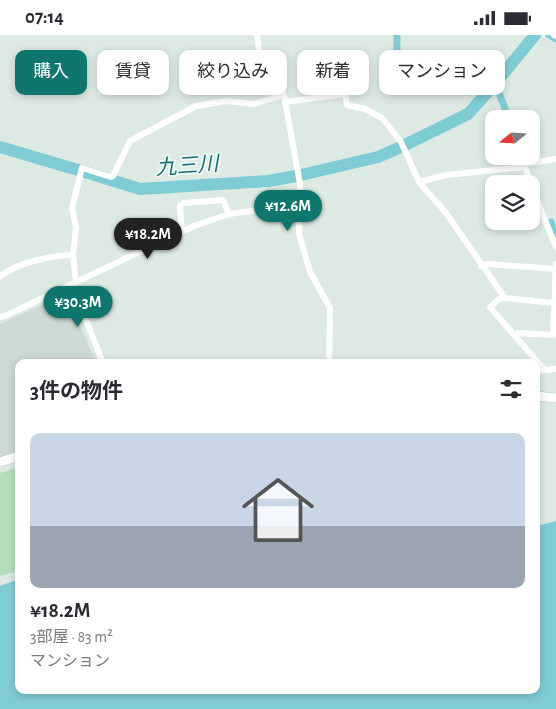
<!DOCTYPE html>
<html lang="ja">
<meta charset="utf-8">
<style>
:root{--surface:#fff;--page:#f2f2f3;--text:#2b2b33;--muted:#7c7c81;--line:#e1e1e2;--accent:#0f766e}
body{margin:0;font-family:"Alegreya Sans","Noto Sans JP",sans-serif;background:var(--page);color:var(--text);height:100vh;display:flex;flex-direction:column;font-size:19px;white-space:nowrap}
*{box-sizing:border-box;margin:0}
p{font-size:16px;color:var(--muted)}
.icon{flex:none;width:28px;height:28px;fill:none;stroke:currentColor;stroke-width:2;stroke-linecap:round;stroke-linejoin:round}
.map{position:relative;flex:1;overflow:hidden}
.details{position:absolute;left:15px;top:324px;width:525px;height:335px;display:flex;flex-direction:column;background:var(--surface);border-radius:10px;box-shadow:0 2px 8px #0003}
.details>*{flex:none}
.banner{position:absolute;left:15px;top:15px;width:526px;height:45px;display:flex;gap:10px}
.needle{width:32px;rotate:252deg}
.fabs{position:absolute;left:485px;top:75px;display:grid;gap:10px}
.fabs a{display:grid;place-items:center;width:55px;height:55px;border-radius:10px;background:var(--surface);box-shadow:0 2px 8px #0003;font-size:25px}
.price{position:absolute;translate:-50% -42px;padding:0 11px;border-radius:18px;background:var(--accent);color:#fff;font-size:16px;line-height:32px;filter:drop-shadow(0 1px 2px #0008)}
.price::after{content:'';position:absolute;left:50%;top:30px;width:15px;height:11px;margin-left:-8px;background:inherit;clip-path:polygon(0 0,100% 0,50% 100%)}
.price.on{background:#222;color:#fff}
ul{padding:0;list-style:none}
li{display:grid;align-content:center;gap:10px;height:265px;padding:0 15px}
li+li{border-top:1px solid var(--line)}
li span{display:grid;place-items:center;height:155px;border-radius:10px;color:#555}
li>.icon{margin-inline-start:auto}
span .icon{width:90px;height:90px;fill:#fffc;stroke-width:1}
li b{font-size:21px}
h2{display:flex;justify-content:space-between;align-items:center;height:60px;padding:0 15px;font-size:21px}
.tag{padding:0 18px;border-radius:10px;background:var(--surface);box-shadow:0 2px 8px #0003;font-size:18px;line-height:45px}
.tag.on{background:var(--accent);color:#fff}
.status{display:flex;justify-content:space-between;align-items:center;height:35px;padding:0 25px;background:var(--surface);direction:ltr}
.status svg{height:14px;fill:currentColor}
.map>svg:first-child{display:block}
.built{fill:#cbdad3}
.green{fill:#b4debd}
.water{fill:#80ccd4}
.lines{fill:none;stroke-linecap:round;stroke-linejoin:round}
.canal{stroke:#80ccd4;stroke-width:7}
.river{stroke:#80ccd4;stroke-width:12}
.secondary-casing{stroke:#b0cbbf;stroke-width:10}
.street{stroke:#fff;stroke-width:6}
.secondary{stroke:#fff;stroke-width:9}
.labels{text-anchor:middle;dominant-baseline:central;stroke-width:4;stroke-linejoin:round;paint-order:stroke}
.water-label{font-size:21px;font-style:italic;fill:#156e7a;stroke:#eef7f2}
</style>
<div class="status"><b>07:14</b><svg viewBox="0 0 49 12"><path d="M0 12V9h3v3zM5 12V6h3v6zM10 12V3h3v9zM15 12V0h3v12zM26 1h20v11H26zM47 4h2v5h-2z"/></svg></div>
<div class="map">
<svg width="556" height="674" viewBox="0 0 556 674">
<rect width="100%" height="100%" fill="#ddeae4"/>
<path class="built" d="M 66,259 L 96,327 L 19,328 L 19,417 L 0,424 L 0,289 Z"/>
<path class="green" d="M 19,432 L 19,536 L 0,541 L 0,438 Z"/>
<path class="water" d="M 556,486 L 556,674 L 0,674 L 0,551 L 19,544 L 19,655 L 536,655 L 536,491 Z"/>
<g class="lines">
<path class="canal" d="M 397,0 L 397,35 L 431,40 L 491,37 L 509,84
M 549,0 L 556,4
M 522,121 L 523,125
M 551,187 L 556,202"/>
<path class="river" d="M 498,45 L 535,0
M 405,110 L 468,79 L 493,51
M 0,112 L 78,135
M 82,136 L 140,154 L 268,146 L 296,141
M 301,140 L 378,122 L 401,112"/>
<g class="secondary-casing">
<path id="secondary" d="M 536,361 L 556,363
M 0,427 L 19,421"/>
</g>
<path class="street" d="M 257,0 C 259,11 258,26 265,35 C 272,46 281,46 284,60 L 300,149 L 299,199 L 310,237 L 330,273 L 329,328
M 554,0 L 556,1
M 285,67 L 345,59 L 347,70 L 365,74 L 382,83 L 401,107 L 419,147 L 446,178 L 505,263
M 419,147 L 446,140 L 524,132
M 531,149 L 524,129 L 556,124
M 531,150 L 556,212
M 182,197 L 180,171 L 183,168 L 223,165 L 229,179
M 73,220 L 76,247
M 481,231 L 487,229 L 556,234
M 0,242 C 15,228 53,220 73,220 L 76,193 L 72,173 L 82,133 L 111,142 L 113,141 L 130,106 L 196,71 L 226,66 L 254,69 L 284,60
M 69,251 L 88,290 L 103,328
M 0,282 L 7,280 L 194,191 L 229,179 L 299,170
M 515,301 L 490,272 L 499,264 L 505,263 L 554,268
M 544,334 L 515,301 L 518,298 L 553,300 L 556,229
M 536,336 L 556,334"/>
<use href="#secondary" class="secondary"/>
</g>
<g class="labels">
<g class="water-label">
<text transform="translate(187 131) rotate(-4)">九三川</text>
</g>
</g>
</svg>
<div class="fabs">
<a><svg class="needle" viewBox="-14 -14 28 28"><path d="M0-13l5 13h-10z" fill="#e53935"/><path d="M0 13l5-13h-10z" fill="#7c7c81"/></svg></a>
<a><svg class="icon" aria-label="layers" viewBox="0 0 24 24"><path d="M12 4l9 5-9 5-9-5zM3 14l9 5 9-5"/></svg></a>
</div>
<b class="price" style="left:288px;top:197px">¥12.6M</b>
<b class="price on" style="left:148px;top:225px">¥18.2M</b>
<b class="price" style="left:78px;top:293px">¥30.3M</b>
<div class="banner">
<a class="tag on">購入</a>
<a class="tag">賃貸</a>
<a class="tag">絞り込み</a>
<a class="tag">新着</a>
<a class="tag">マンション</a>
</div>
<section class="details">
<h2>3件の物件<svg class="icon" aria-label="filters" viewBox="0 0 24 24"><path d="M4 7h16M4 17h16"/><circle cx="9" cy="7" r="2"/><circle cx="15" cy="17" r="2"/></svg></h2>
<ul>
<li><span style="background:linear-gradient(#c9d6e8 60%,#9aa5b1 0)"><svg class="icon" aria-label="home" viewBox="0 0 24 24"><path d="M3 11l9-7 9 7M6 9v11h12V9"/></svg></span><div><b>¥18.2M</b><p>3部屋 · 83 m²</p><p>マンション</p></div></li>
</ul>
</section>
</div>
